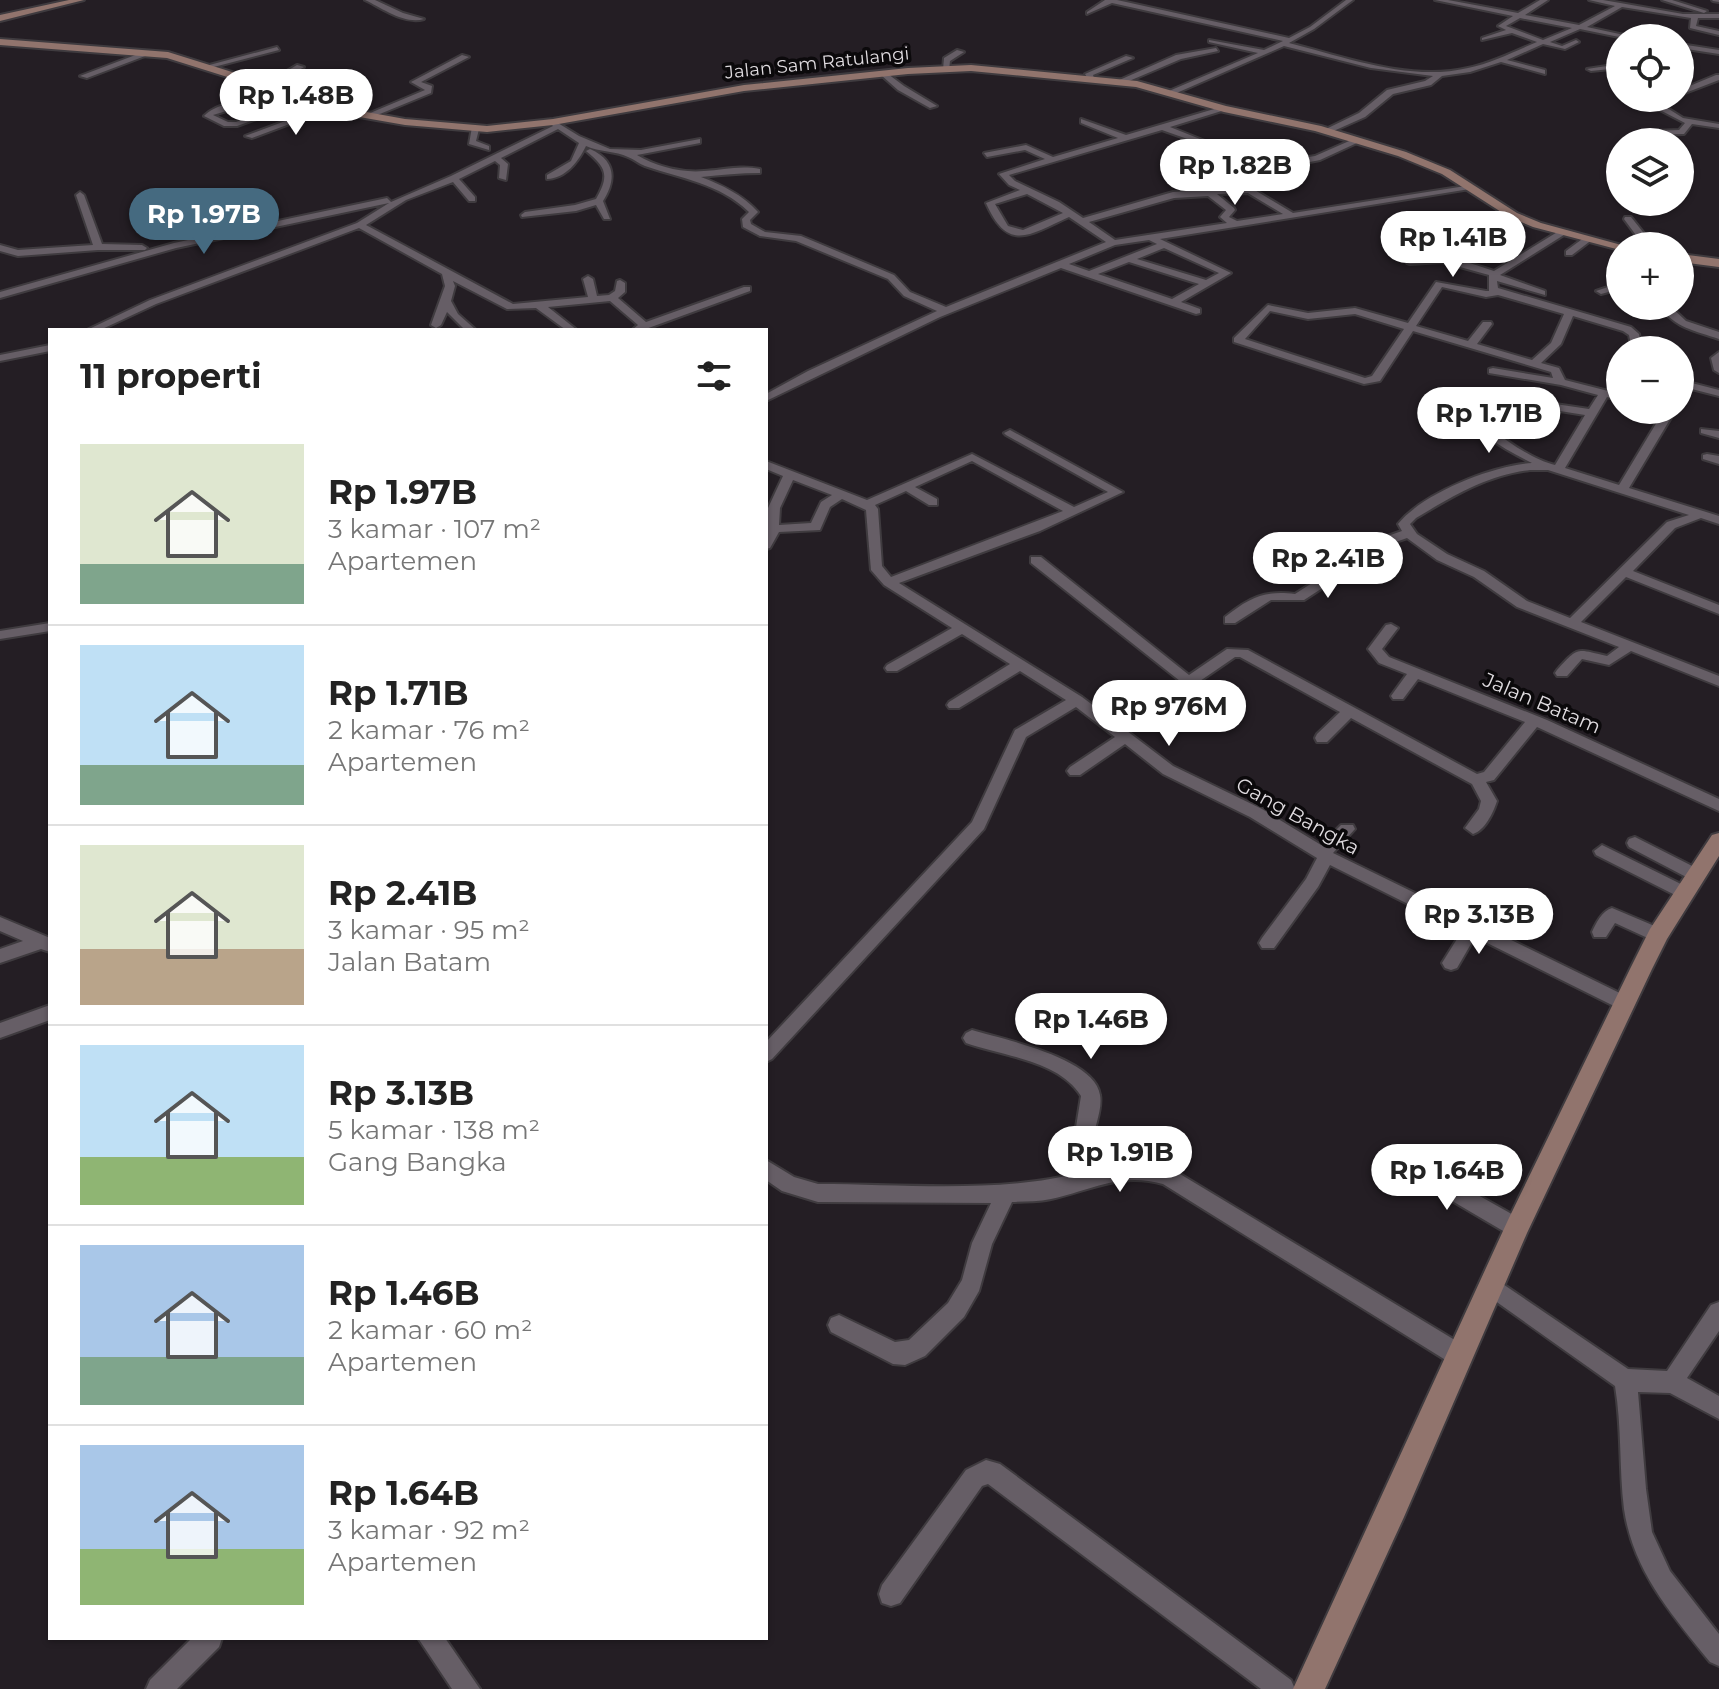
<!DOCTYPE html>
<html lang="id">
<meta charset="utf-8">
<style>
:root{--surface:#fff;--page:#f2f2f2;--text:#222;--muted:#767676;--line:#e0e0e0;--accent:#456a80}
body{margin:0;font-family:Montserrat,sans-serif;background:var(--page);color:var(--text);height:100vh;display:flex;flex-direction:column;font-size:30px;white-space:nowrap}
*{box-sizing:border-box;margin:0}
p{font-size:26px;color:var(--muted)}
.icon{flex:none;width:44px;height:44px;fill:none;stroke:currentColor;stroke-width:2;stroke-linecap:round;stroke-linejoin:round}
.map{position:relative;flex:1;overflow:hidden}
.drawer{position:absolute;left:48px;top:328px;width:720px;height:1312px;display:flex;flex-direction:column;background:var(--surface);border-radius:0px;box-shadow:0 2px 6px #0004}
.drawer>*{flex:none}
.controls{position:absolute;left:1606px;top:24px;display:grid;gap:16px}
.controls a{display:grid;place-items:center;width:88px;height:88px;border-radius:50%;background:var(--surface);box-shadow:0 2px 6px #0004;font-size:40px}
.price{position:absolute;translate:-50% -68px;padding:0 18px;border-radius:28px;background:#fff;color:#222;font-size:26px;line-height:52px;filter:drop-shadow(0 2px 4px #0008)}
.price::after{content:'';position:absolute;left:50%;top:48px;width:24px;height:18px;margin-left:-12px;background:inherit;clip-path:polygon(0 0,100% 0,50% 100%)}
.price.current{background:var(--accent);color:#fff}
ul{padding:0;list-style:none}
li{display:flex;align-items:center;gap:24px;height:200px;padding:0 32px}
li+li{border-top:2px solid var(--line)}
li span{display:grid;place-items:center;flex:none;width:224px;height:160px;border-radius:0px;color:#555}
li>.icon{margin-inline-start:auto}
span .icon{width:96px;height:96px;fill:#fffc;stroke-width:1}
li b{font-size:34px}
h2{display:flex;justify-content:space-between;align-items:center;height:96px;padding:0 32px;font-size:34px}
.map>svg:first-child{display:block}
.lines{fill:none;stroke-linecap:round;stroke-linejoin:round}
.street-casing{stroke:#3f3b3f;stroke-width:4}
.secondary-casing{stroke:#3f3b3f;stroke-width:4}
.street{fill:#665e66;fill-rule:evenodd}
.secondary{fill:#91746d;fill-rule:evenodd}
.labels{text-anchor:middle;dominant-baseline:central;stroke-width:7;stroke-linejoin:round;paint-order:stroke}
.far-street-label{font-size:18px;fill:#dfdbdf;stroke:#0b090b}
.street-label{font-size:20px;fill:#dfdbdf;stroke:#0b090b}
</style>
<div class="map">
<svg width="1719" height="1689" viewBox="0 0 1719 1689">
<rect width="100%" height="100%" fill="#241e24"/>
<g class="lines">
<g class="street-casing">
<path id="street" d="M 365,0 L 375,0 L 403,13 L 424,19 C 405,25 382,8 365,0 Z
M 1105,0 L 1117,0 L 1289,38 L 1310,27 L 1346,0 L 1353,0 L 1314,29 L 1289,43 C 1345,57 1410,82 1468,68 C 1492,63 1513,52 1537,42 L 1512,33 L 1482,40 L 1482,38 L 1506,30 L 1498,26 L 1513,16 L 1435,0 L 1448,0 L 1518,13 L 1540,0 L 1548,0 L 1525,15 L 1579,25 L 1615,6 L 1589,0 L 1603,0 L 1683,14 L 1719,14 L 1719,18 L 1698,18 L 1696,26 L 1719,31 L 1719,35 L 1690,28 L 1691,18 L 1622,7 L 1587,27 L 1638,38 L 1624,38 L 1580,29 L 1550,42 L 1562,46 L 1576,40 L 1579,42 L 1565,49 L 1543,44 L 1507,60 L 1545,70 L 1545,74 L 1501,62 L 1470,72 L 1442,76 L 1431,85 L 1393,94 L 1365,117 L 1329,133 L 1326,129 L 1359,113 L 1387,90 L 1425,81 L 1433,76 L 1371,68 L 1284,46 L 1172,95 L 1169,91 L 1258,53 L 1209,42 L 1209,40 L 1264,50 L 1283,41 L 1112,3 L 1087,14 L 1087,12 ZM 1520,18 L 1572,28 L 1543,40 L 1506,26 Z
M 1662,0 L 1672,0 L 1707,11 L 1704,13 Z
M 1712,0 L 1719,0 L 1719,2 L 1713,1 Z
M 1680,44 L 1719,50 L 1719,54 L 1680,48 Z
M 277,47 L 279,50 L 206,69 L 202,67 Z
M 1216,48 L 1218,51 L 1181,59 L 1122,84 L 1115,82 L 1176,55 Z
M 957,50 L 964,52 L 950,61 L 949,70 L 943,70 L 944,58 Z
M 146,51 L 153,53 L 87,78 L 80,76 Z
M 462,55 L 469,57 L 421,82 L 432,86 L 431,93 L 370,118 L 363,116 L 425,90 L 411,82 Z
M 1126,56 L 1133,58 L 1093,75 L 1095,81 L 1089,81 L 1085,74 Z
M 1620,64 L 1620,68 L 1591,71 L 1587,69 Z
M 297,65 L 304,67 L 267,89 L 260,87 Z
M 884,71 L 904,86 L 937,106 L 930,108 L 898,90 L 881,75 Z
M 1716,75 L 1719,75 L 1719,80 L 1680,95 L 1680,90 Z
M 268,98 L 290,103 L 305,98 L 309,100 L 237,126 L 224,126 L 204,116 C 218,102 250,98 268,98 ZM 268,103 L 282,105 L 236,122 L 228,122 L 213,115 L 250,104 Z
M 1663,98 L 1671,98 L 1664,106 L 1683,118 L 1719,124 L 1719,128 L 1692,124 L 1684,134 L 1651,135 L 1654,131 L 1679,130 L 1685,123 L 1656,108 Z
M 328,105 L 335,107 L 252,138 L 245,136 Z
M 1221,107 L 1228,109 L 1170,127 L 1210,143 L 1210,147 L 1162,130 L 1009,175 L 1015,181 L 1059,202 L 1083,218 L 1173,192 L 1235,188 L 1224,179 L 1185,186 L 1181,183 L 1245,167 L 1315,156 L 1356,138 L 1359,142 L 1320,160 L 1232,177 L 1245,188 L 1253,189 L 1293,213 L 1472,185 L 1476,188 L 1160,239 L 1231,273 L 1181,302 L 1200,309 L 1200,313 L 1196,314 L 1061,268 L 940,317 L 766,401 L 766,394 L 808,371 L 937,311 L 904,296 L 888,279 L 796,241 L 760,236 L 743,227 L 742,219 L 749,212 C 719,183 682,179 645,166 C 639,164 634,159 628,157 C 616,151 599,152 586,146 C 578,162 566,178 547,179 L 547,175 L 571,161 L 579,143 L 558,129 L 501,158 L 508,164 L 506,180 L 499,178 L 500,165 L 495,161 L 459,179 L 475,197 L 475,201 L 469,201 L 453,182 L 406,200 L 366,225 L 513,304 L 588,297 L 583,279 L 588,276 L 593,279 L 597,296 L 609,295 L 615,291 L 617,281 L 620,280 L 625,283 L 625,292 L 618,298 L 646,322 L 744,287 L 750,287 L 750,291 L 643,330 L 632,330 L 638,325 L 610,301 L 548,307 L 577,330 L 566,330 L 536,308 L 507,309 L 453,281 L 455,286 L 451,301 L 458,314 L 476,330 L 465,330 L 447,312 L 441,325 L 436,328 L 431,325 L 445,286 L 442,274 L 359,228 L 156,304 L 100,330 L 87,330 L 150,300 L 357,223 L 389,203 L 176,248 L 0,298 L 0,292 L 174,243 L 387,198 L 391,202 L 451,176 L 553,126 L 549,122 L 553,120 L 579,136 L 610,149 L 641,150 L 700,139 L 700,143 L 637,155 C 657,167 682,173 704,171 C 723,170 740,165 760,169 L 760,173 C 740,173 721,175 701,177 C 722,185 743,195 758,212 L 750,220 L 751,224 L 765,232 L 801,236 L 894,275 L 910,292 L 946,307 L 1106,242 L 1069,217 C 1029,235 1008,253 986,203 L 1020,190 L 1009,185 L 999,174 L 1045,159 L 1025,150 L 987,157 L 984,153 L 1026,145 L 1053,157 L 1118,138 L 1081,123 L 1081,119 L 1126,135 ZM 1248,193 L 1283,214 L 1237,221 L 1229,217 L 1235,210 L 1234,208 L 1217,194 ZM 1027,194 L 1063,213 L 1023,230 L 1008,226 L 995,204 ZM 1208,196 L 1226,210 L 1220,217 L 1227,223 L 1115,240 L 1089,222 L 1174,198 ZM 1149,240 L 1157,244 L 1089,271 L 1069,264 L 1115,245 ZM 1164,248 L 1219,273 L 1206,280 L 1137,259 ZM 1129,262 L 1199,284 L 1172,299 L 1098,274 Z
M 472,127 L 479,129 L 476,141 L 489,146 L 489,150 L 469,144 Z
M 590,149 C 615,160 617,179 603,201 L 610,219 L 604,219 L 596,205 L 576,211 L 522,217 L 521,215 L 525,212 L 575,205 L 596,199 C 610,175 606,167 586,151 Z
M 80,192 L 84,195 L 102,244 L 142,245 L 147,248 L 145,250 L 98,250 L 18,256 L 0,251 L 0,245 L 18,250 L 93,245 L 76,195 Z
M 1625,217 L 1631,217 L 1654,246 L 1644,246 L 1624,219 Z
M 1559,231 L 1567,233 L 1500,275 L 1545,291 L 1545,295 L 1497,281 L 1498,288 L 1631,327 L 1639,334 L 1642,350 L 1632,350 L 1629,335 L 1623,331 L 1573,316 L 1561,344 L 1541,363 L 1559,368 L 1565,380 L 1620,394 L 1620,400 L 1607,397 L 1565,468 L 1619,485 L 1660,417 L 1652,410 L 1665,410 L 1672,416 L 1629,488 L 1719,516 L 1719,524 L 1701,518 L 1675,528 L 1633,571 L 1719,605 L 1719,614 L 1626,577 L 1581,622 L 1719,676 L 1719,686 L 1631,651 L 1609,665 L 1582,659 L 1567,676 L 1557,676 L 1555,673 L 1557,670 C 1579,646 1576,649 1607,656 L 1619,647 L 1517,607 L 1474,577 L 1437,560 L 1407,538 L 1390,544 L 1304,600 L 1271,600 L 1235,623 L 1225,623 L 1225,617 C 1249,598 1264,590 1295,594 L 1382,538 L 1402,531 L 1398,524 C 1423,493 1492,466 1532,463 C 1502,448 1475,432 1455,405 L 1457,403 L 1465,403 C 1484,426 1526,458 1555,465 L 1585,415 L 1535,407 L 1529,404 L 1535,401 L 1589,409 L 1598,395 L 1561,385 L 1489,373 L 1489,369 L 1493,368 L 1553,378 L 1551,372 L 1413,331 L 1380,381 L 1364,384 L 1234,342 L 1234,338 L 1268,305 L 1308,313 L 1355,308 L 1408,323 L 1436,282 L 1486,291 L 1489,291 L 1489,275 L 1442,262 L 1410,264 L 1407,263 L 1407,259 C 1438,252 1464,261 1494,271 ZM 1442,287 L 1486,297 L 1498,295 L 1564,314 L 1551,343 L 1532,360 L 1477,344 L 1492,324 L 1491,322 L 1483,322 L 1468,341 L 1416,326 ZM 1270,311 L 1308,319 L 1355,314 L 1404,329 L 1372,376 L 1365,378 L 1245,339 ZM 1530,470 L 1548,470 L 1689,515 L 1667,522 L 1570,618 L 1527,601 L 1484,571 L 1447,554 L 1417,534 L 1410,524 L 1416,518 C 1453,496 1487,475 1530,470 Z
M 1585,237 L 1593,239 L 1572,255 L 1566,255 L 1566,251 Z
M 1620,283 L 1620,289 L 1601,294 L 1596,291 Z
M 1660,306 L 1670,306 L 1686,321 L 1719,332 L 1719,339 C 1696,331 1674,328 1660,306 Z
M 50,345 L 50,351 L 0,361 L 0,355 Z
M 1719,352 L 1719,373 L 1714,370 L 1711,358 Z
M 1680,380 L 1719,390 L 1719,396 L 1680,386 Z
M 1701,429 L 1719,431 L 1719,438 L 1701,433 Z
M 1010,430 L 1123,492 L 1040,531 L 899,583 L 1082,697 L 1118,724 L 1180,681 L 1031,563 L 1031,557 L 1041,557 L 1189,675 L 1227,649 L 1248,650 L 1477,774 L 1484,772 L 1525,722 L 1418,679 L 1403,699 L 1393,699 L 1391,696 L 1407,674 L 1379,663 L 1368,649 L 1386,625 L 1391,624 L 1398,628 L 1382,649 L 1389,657 L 1547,720 L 1719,799 L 1719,811 L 1537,727 L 1494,780 L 1486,782 L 1497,801 C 1493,813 1485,830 1473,834 L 1465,828 L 1479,809 L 1481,801 L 1472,784 L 1351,718 L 1327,742 L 1317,742 L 1315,738 L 1317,734 L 1340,712 L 1240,657 L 1235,657 L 1127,731 L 1173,766 L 1262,809 L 1321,845 L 1341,825 L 1353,825 L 1355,829 L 1333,853 L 1632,999 L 1635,1004 L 1632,1009 L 1626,1011 L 1620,1009 L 1475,937 L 1457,968 L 1451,970 L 1445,968 L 1442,963 L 1462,931 L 1330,865 L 1318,887 L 1274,948 L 1262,948 L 1259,943 L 1262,938 L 1306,879 L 1317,858 L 1250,817 L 1163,774 L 1125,744 L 1080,775 L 1070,775 L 1067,771 L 1070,767 L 1115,737 L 1076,707 L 1026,737 L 984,829 L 772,1059 L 766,1062 L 766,1042 L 972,822 L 1015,730 L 1066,700 L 1020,671 L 959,708 L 949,708 L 947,705 L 949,702 L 1010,664 L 962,634 L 897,671 L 887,671 L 885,668 L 887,665 L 952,628 L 884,585 L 871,570 L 866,510 L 842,499 L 830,507 L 820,530 L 779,532 L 770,548 L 766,549 L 768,508 L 783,476 L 766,469 L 766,461 L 867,500 L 972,454 L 1074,507 L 1108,492 L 1006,435 L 1004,433 ZM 972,461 L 1063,511 L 891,577 L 882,566 L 878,509 L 875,505 L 906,491 L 929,505 L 937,505 L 937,499 L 915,487 ZM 793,480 L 832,495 L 821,502 L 811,523 L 779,525 L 780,508 Z
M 1707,454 L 1719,456 L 1719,464 L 1703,459 L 1703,455 Z
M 50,623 L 50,631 L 0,639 L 0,631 Z
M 1635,837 L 1702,871 L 1704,875 L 1702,879 L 1690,879 L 1629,847 L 1627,843 L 1629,839 Z
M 1602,845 L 1691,889 L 1693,893 L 1691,897 L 1679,897 L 1596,855 L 1594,851 Z
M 1612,908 L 1664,930 L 1667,935 L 1664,940 L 1652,940 L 1615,923 L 1606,937 L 1594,937 L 1592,932 C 1596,923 1602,911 1612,908 Z
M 0,917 L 50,938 L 50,952 L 41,949 L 0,963 L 0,949 L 23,941 L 0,931 Z
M 50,1005 L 50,1020 L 0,1038 L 0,1023 Z
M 972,1030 C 1002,1039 1095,1058 1100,1095 C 1103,1110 1093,1128 1093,1144 C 1093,1151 1097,1160 1100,1167 C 1127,1160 1148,1161 1175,1171 L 1468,1348 L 1471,1356 L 1468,1364 L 1460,1367 L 1452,1364 L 1163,1184 C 1120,1172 1092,1190 1051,1199 C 1038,1202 1025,1201 1012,1202 L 992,1244 L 979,1291 L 964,1317 L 925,1356 L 905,1365 L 893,1364 L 831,1332 L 828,1325 L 831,1318 L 839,1315 L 895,1342 L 909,1340 L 948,1303 L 962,1280 L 972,1243 L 991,1203 L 818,1202 L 782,1191 L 766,1180 L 766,1160 L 794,1177 L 818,1184 C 900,1184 1004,1194 1082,1172 L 1073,1146 L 1081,1096 C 1059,1060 1002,1056 966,1043 L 963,1038 L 966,1033 Z
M 1398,1150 L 1524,1221 L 1527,1228 L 1524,1235 L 1517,1237 L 1510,1235 L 1391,1165 L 1388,1159 L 1391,1153 Z
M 1491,1276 L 1628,1369 L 1667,1371 L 1711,1305 L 1719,1302 L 1719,1331 L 1687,1378 L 1719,1396 L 1719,1419 L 1670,1393 L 1638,1392 L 1646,1489 L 1652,1532 L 1670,1571 L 1719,1634 L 1719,1666 L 1710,1662 C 1672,1615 1633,1571 1624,1509 C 1619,1468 1622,1427 1615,1386 L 1484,1293 L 1481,1286 L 1484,1279 Z
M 986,1460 L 1000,1464 L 1291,1680 L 1295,1689 L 1261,1689 L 988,1484 L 982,1486 L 900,1603 L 891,1606 L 882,1603 L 879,1594 L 882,1585 L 966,1470 Z
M 192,1638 L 222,1638 L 219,1647 L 177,1689 L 146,1689 L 150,1680 Z
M 418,1638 L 445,1638 L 480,1689 L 452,1689 Z"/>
</g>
<g class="secondary-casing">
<path id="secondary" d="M 69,0 L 84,0 L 0,21 L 0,15 Z
M 0,39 L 168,52 L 350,109 L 405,119 L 487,126 L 553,119 L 744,85 L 908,68 L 971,65 L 1137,81 L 1226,106 L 1321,126 L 1406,152 L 1450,170 L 1517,213 L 1541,223 L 1625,246 L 1620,246 L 1620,250 L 1533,227 L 1509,217 L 1442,174 L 1398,156 L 1315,131 L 1224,112 L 1136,87 L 971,71 L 908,74 L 744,91 L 553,125 L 487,132 L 405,125 L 348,115 L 167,58 L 0,45 Z
M 1680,254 L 1719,259 L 1719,267 L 1680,262 Z
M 1719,833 L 1719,856 L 1667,939 L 1652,969 L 1527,1233 L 1404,1517 L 1325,1689 L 1293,1689 L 1508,1220 L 1630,969 L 1650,929 L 1712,835 Z"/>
</g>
<use href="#street" class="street"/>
<use href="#secondary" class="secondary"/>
</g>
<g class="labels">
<g class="far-street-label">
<text transform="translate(817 63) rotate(-6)">Jalan Sam Ratulangi</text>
</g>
<g class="street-label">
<text transform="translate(1542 703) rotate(23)">Jalan Batam</text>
<text transform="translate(1298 816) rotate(29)">Gang Bangka</text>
</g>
</g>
</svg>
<div class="controls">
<a><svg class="icon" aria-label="locate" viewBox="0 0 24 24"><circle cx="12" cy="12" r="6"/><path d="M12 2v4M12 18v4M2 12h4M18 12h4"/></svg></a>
<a><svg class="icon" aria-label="layers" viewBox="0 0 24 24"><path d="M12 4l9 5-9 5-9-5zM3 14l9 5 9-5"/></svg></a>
<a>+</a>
<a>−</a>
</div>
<b class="price" style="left:296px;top:137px">Rp 1.48B</b>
<b class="price" style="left:1235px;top:207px">Rp 1.82B</b>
<b class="price current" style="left:204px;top:256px">Rp 1.97B</b>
<b class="price" style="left:1453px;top:279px">Rp 1.41B</b>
<b class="price" style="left:1489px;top:455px">Rp 1.71B</b>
<b class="price" style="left:1328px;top:600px">Rp 2.41B</b>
<b class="price" style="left:1169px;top:748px">Rp 976M</b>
<b class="price" style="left:1479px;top:956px">Rp 3.13B</b>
<b class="price" style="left:1091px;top:1061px">Rp 1.46B</b>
<b class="price" style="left:1120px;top:1194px">Rp 1.91B</b>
<b class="price" style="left:1447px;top:1212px">Rp 1.64B</b>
<section class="drawer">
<h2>11 properti<svg class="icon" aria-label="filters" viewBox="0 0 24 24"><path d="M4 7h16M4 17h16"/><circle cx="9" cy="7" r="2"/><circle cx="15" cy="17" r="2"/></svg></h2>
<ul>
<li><span style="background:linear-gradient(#dfe7d0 75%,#7fa58c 0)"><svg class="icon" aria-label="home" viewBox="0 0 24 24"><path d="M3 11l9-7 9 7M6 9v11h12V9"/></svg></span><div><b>Rp 1.97B</b><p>3 kamar · 107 m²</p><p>Apartemen</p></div></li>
<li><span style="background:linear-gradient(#bfe0f5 75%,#7fa58c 0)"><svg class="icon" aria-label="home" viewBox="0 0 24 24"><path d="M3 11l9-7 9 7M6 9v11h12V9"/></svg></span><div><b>Rp 1.71B</b><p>2 kamar · 76 m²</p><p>Apartemen</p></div></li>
<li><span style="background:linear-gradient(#dfe7d0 65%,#b9a48a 0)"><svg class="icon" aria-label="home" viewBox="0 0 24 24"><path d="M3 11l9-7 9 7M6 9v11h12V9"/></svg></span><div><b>Rp 2.41B</b><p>3 kamar · 95 m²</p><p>Jalan Batam</p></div></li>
<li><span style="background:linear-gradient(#bfe0f5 70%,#8fb573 0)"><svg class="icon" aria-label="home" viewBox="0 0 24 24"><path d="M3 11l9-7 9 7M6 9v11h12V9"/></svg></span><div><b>Rp 3.13B</b><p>5 kamar · 138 m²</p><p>Gang Bangka</p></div></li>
<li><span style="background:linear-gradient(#a9c7e8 70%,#7fa58c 0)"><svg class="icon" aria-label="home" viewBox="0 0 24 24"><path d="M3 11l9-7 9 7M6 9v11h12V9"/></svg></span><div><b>Rp 1.46B</b><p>2 kamar · 60 m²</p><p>Apartemen</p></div></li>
<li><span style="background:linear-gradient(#a9c7e8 65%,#8fb573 0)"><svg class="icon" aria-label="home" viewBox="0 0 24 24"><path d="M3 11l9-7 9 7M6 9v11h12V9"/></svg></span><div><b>Rp 1.64B</b><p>3 kamar · 92 m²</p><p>Apartemen</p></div></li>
</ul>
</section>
</div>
